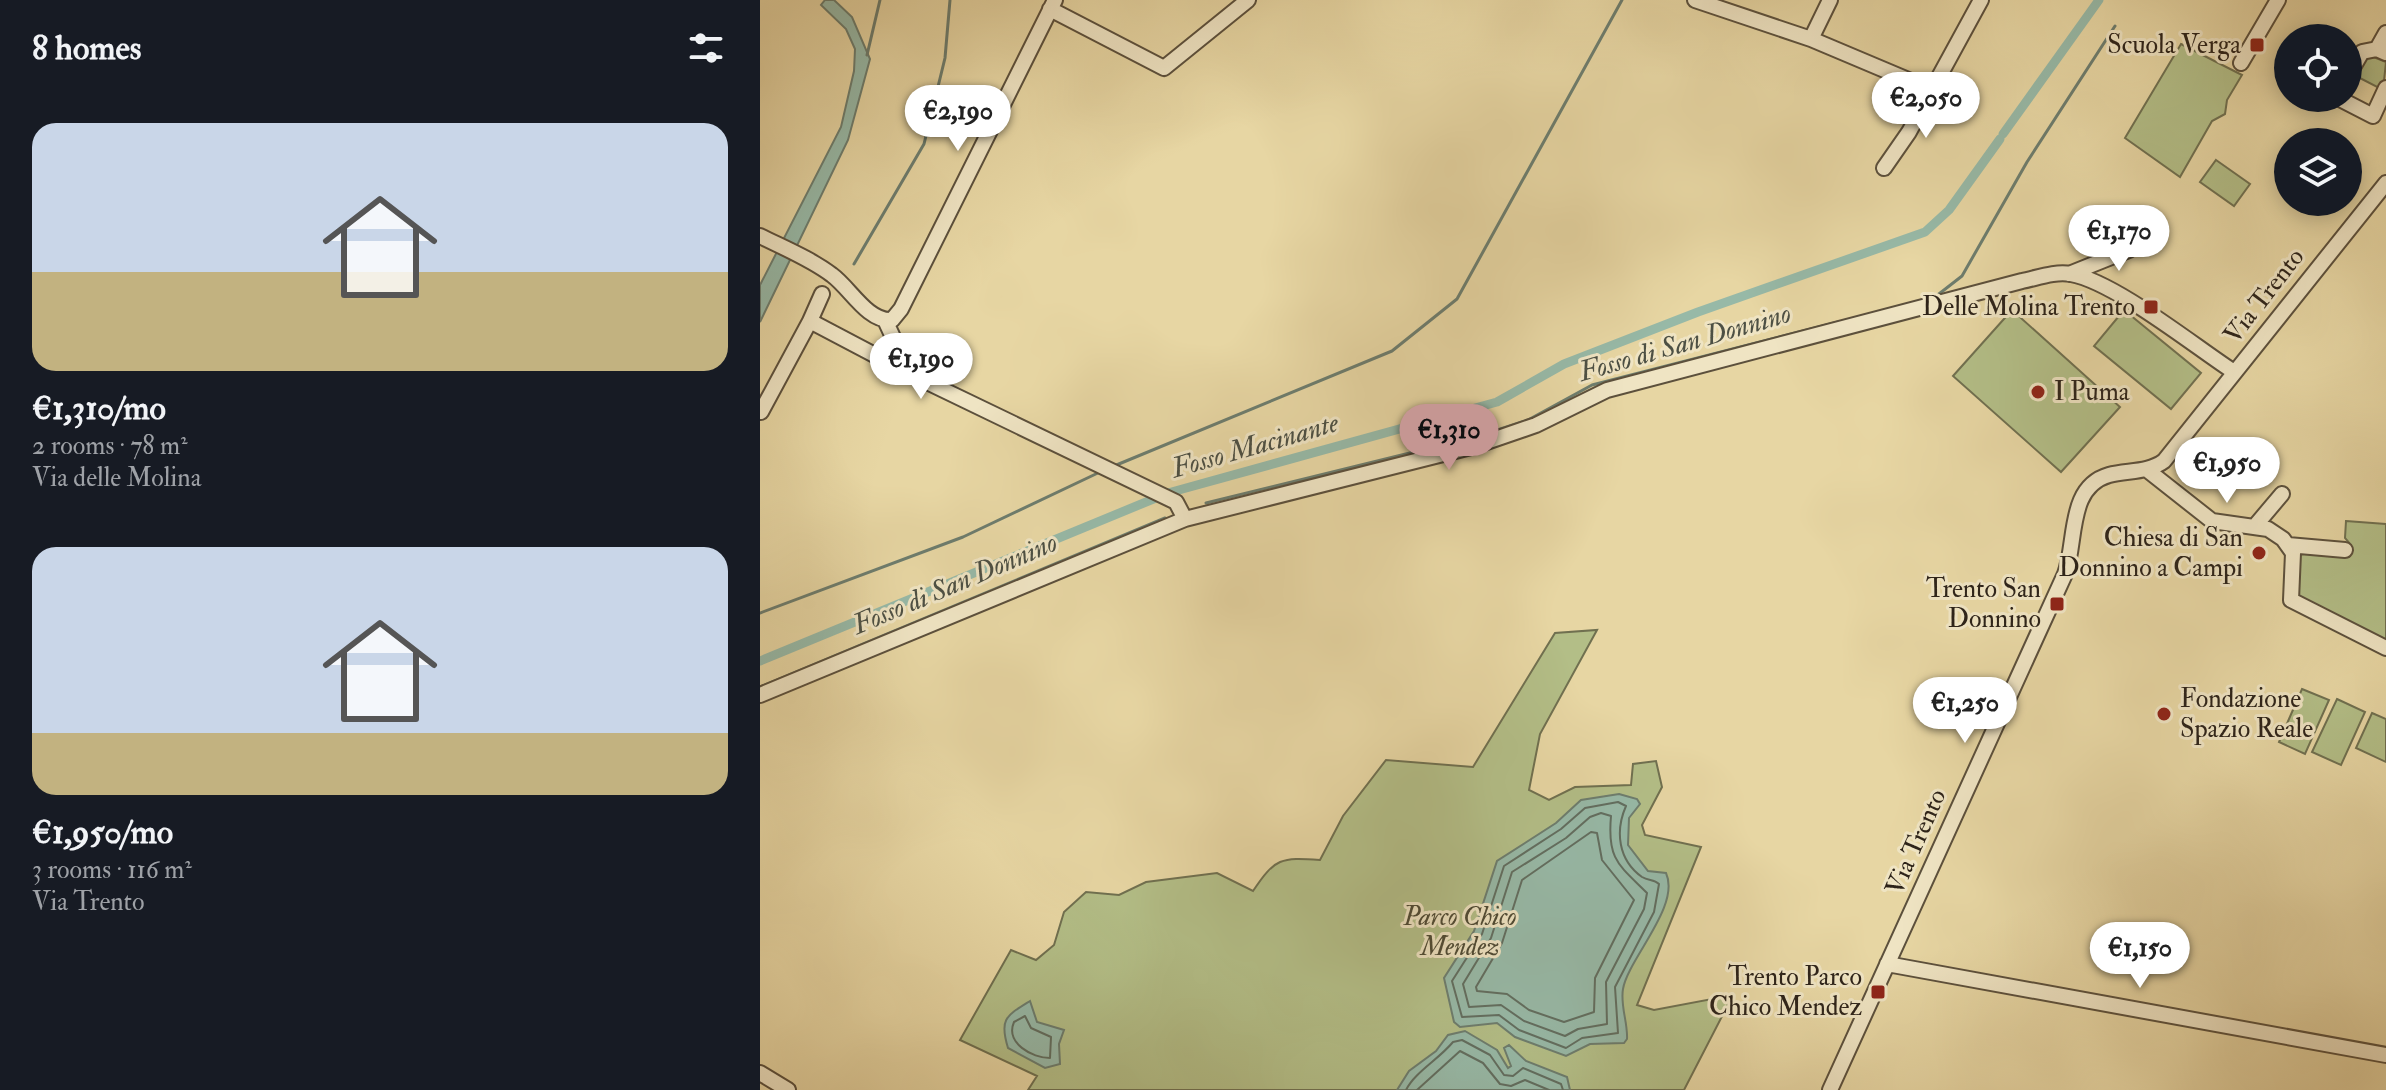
<!DOCTYPE html>
<meta charset="utf-8">
<style>
:root{--surface:#171b24;--page:#242831;--text:#f1f3f6;--muted:#9ea1a6;--accent:#c59692}
body{margin:0;font-family:"IM FELL Double Pica",serif;background:var(--page);color:var(--text);height:100vh;display:flex;flex-direction:column;font-size:30px;white-space:nowrap}
*{box-sizing:border-box;margin:0}
p{font-size:26px;color:var(--muted)}
.icon{flex:none;width:44px;height:44px;fill:none;stroke:currentColor;stroke-width:2;stroke-linecap:round;stroke-linejoin:round}
.map{position:relative;flex:1;overflow:hidden}
.sheet{display:flex;flex-direction:column;background:var(--surface);width:760px}
.sheet>*{flex:none}
.fabs{position:absolute;left:1514px;top:24px;display:grid;gap:16px}
.fabs a{display:grid;place-items:center;width:88px;height:88px;border-radius:50%;background:var(--surface);box-shadow:0 4px 20px #0003;font-size:40px}
.price{position:absolute;translate:-50% -68px;padding:0 18px;border-radius:28px;background:#fff;color:#222;font-size:26px;line-height:52px;filter:drop-shadow(0 2px 4px #0008)}
.price::after{content:'';position:absolute;left:50%;top:48px;width:24px;height:18px;margin-left:-12px;background:inherit;clip-path:polygon(0 0,100% 0,50% 100%)}
.price.selected{background:var(--accent);color:#111}
ul{padding:0;list-style:none}
li{display:grid;align-content:center;gap:16px;height:424px;padding:0 32px}
li span{display:grid;place-items:center;height:248px;border-radius:24px;color:#555}
li>.icon{margin-inline-start:auto}
span .icon{width:144px;height:144px;fill:#fffc;stroke-width:1}
li b{font-size:34px}
h2{display:flex;justify-content:space-between;align-items:center;height:96px;padding:0 32px;font-size:34px}
main{display:flex;flex:1;min-height:0}
.map>svg:first-child{display:block}
.green{fill:#b3be87;stroke:#707050;stroke-width:2}
.water{fill:#97b9a7;stroke:#6d7d6e;stroke-width:2}
.lines{fill:none;stroke-linecap:round;stroke-linejoin:round}
.shore{stroke:#626e60;stroke-width:2}
.stream{stroke:#6d7d6e;stroke-width:3}
.canal{stroke:#97b9a7;stroke-width:9}
.minor-casing{stroke:#5c503c;stroke-width:18}
.minor{stroke:#efe4c3;stroke-width:14}
.poi-dot{fill:#8f2418;stroke:#efe4c3;stroke-width:3}
.labels{text-anchor:middle;dominant-baseline:central;stroke-width:6;stroke-linejoin:round;paint-order:stroke}
.poi-label{font-size:26px;fill:#2d2319;stroke:#efe4c3;text-anchor:end}
.street-label{font-size:26px;fill:#2d2319;stroke:#efe4c3}
.park-label{font-size:26px;font-style:italic;fill:#4e4a34;stroke:#efe4c3}
.water-label{font-size:28px;font-style:italic;fill:#4d5044;stroke:#efe4c3}
</style>
<main>
<section class="sheet">
<h2>8 homes<svg class="icon" aria-label="filters" viewBox="0 0 24 24"><path d="M4 7h16M4 17h16"/><circle cx="9" cy="7" r="2"/><circle cx="15" cy="17" r="2"/></svg></h2>
<ul>
<li><span style="background:linear-gradient(#c9d6e8 60%,#c2b280 0)"><svg class="icon" aria-label="home" viewBox="0 0 24 24"><path d="M3 11l9-7 9 7M6 9v11h12V9"/></svg></span><div><b>€1,310/mo</b><p>2 rooms · 78 m²</p><p>Via delle Molina</p></div></li>
<li><span style="background:linear-gradient(#c9d6e8 75%,#c2b280 0)"><svg class="icon" aria-label="home" viewBox="0 0 24 24"><path d="M3 11l9-7 9 7M6 9v11h12V9"/></svg></span><div><b>€1,950/mo</b><p>3 rooms · 116 m²</p><p>Via Trento</p></div></li>
</ul>
</section>
<div class="map">
<svg width="1626" height="1090" viewBox="0 0 1626 1090">
<rect width="100%" height="100%" fill="#e7d6a3"/>
<filter id="stains"><feTurbulence type="fractalNoise" baseFrequency=".0025" numOctaves="4"/><feColorMatrix values="0 0 0 0 .2 0 0 0 0 .09 0 0 0 0 .02 0 0 0 .5 -.17"/></filter>
<radialGradient id="worn" r=".72"><stop offset=".6" stop-color="#630" stop-opacity="0"/><stop offset="1" stop-color="#630" stop-opacity=".3"/></radialGradient>
<path class="green" d="M 1421,44 L 1482,75 L 1467,100 L 1465,114 L 1452,121 L 1420,177 L 1365,138 Z
M 1606,54 L 1626,62 L 1623,90 L 1594,75 Z
M 1456,160 L 1490,184 L 1474,206 L 1440,182 Z
M 1252,310 L 1360,407 L 1301,472 L 1193,376 Z
M 1364,310 L 1441,373 L 1411,409 L 1334,346 Z
M 1586,521 L 1626,524 L 1626,644 L 1534,595 L 1535,552 L 1589,557 L 1591,545 L 1585,538 Z
M 837,630 L 780,734 L 769,790 L 789,800 L 815,787 L 871,785 L 873,764 L 896,761 L 902,787 L 882,825 L 885,835 L 941,847 L 877,1005 L 894,1010 L 973,995 L 924,1090 L 268,1090 L 277,1076 L 200,1040 L 251,950 L 276,960 L 294,945 L 304,912 L 326,892 L 359,895 L 386,882 L 457,873 L 493,891 C 515,858 521,857 560,860 L 583,816 L 626,760 L 713,767 L 795,633 Z
M 1542,689 L 1569,700 L 1545,754 L 1519,742 Z
M 1577,699 L 1605,712 L 1581,765 L 1552,752 Z
M 1612,713 L 1626,719 L 1626,762 L 1596,748 Z"/>
<path class="water" d="M 65,0 L 74,0 L 92,17 L 110,59 L 88,140 L 0,322 L 0,285 L 81,127 L 94,71 L 95,49 L 86,29 L 61,5 Z
M 859,794 L 877,799 L 880,804 L 869,818 L 868,845 L 888,871 L 906,873 C 921,906 868,959 863,989 C 860,1005 868,1023 867,1039 L 864,1043 L 830,1044 L 806,1056 L 755,1037 L 737,1023 L 700,1027 L 694,1022 L 684,978 L 714,931 L 737,861 L 796,823 L 821,800 Z
M 270,1001 L 277,1022 L 304,1030 L 299,1044 L 300,1064 L 285,1068 L 248,1048 C 239,1019 246,1016 270,1001 Z
M 705,1031 L 737,1050 L 748,1068 L 751,1066 L 744,1048 L 749,1045 L 766,1061 L 807,1077 L 810,1090 L 637,1090 L 649,1071 L 676,1051 L 688,1035 Z"/>
<g class="lines">
<path class="shore" d="M 858,802 L 866,806 C 855,831 858,860 882,877 C 889,881 894,879 899,884 L 894,912 L 855,987 L 858,1033 L 822,1038 L 806,1048 L 759,1030 L 739,1015 L 702,1017 L 692,981 L 722,934 L 744,866 L 801,829 L 825,808 Z
M 841,813 L 851,816 C 847,860 859,865 887,893 L 884,909 L 846,982 L 847,1024 L 818,1029 L 805,1036 L 764,1021 L 741,1005 L 709,1007 L 703,984 L 731,938 L 752,872 L 806,838 L 830,817 Z
M 831,832 L 837,833 L 842,860 L 874,900 L 835,978 L 834,1012 L 804,1022 L 769,1010 L 747,994 L 717,991 L 716,987 L 742,943 L 762,880 Z
M 265,1016 L 271,1028 L 291,1037 L 290,1058 C 272,1058 245,1043 254,1022 Z
M 646,1090 C 655,1072 678,1060 693,1042 L 702,1040 L 730,1055 L 744,1075 L 753,1076 L 763,1068 L 801,1084 L 803,1090
M 657,1090 L 700,1051 L 723,1063 L 740,1084 L 751,1086 L 765,1080 L 789,1090"/>
<path class="stream" d="M 107,55 L 120,0
M 94,264 L 164,144 L 185,58 L 190,0
M 1175,297 L 1202,276 L 1267,162 L 1355,26
M 354,466 L 632,351 L 697,299 L 862,0
M 446,503 L 719,436 L 768,420 L 832,385 L 1078,322
M 0,613 L 203,537 L 340,472
M 0,687 L 405,518"/>
<path class="canal" d="M 1243,134 L 1339,0
M 0,661 L 408,493 L 737,402 L 804,364 L 938,312 L 1165,232 L 1189,210 L 1240,139"/>
<g class="minor-casing">
<path id="minor" d="M 935,0 L 1051,39 L 1172,90
M 290,9 L 404,68 L 488,0
M 1051,39 L 1070,0
M 1617,49 L 1626,33
M 1481,63 L 1518,0
M 1588,76 L 1602,52 L 1617,49 L 1626,53
M 1578,98 L 1613,116 L 1626,88
M 1124,168 L 1149,132 L 1221,0
M 0,236 C 24,248 51,259 72,275 C 90,288 107,321 131,320
M 1309,274 L 1369,250 L 1388,238
M 62,294 L 50,321 L 145,371 L 156,362
M 125,320 L 138,348 L 169,383 L 416,502 L 425,519
M 132,320 L 141,309 L 295,0
M 1,412 L 50,321
M 1386,469 L 1452,521 L 1508,529 L 1523,539 L 1533,553 L 1531,600 L 1626,648
M 1495,526 L 1522,494
M 1528,545 L 1585,550
M 0,695 L 425,519 L 715,446 L 776,425 L 847,390 L 1262,281 C 1277,278 1295,271 1311,274 C 1355,282 1434,346 1474,372
M 1127,964 L 1626,1055
M 0,1073 L 28,1090
M 1070,1090 L 1305,574 C 1317,541 1307,487 1349,475 C 1367,470 1388,473 1404,461 L 1626,183"/>
</g>
<use href="#minor" class="minor"/>
</g>
<g class="poi-dot">
<rect x="1489" y="37" width="16" height="16" rx="4"/>
<rect x="1383" y="299" width="16" height="16" rx="4"/>
<circle cx="1278" cy="392" r="8"/>
<circle cx="1499" cy="553" r="8"/>
<rect x="1289" y="596" width="16" height="16" rx="4"/>
<circle cx="1404" cy="714" r="8"/>
<rect x="1110" y="984" width="16" height="16" rx="4"/>
</g>
<g class="labels">
<g class="poi-label">
<text x="1481" y="45">Scuola Verga</text>
<text x="1375" y="307">Delle Molina Trento</text>
<text x="1294" y="392" text-anchor="start">I Puma</text>
<text x="1483" y="538">Chiesa di San<tspan x="1483" dy="30">Donnino a Campi</tspan></text>
<text x="1281" y="589">Trento San<tspan x="1281" dy="30">Donnino</tspan></text>
<text x="1420" y="699" text-anchor="start">Fondazione<tspan x="1420" dy="30">Spazio Reale</tspan></text>
<text x="1102" y="977">Trento Parco<tspan x="1102" dy="30">Chico Mendez</tspan></text>
</g>
<g class="street-label">
<text transform="translate(1504 296) rotate(-52)">Via Trento</text>
<text transform="translate(1156 842) rotate(-66)">Via Trento</text>
</g>
<g class="park-label">
<text x="700" y="917">Parco Chico<tspan x="700" dy="30">Mendez</tspan></text>
</g>
<g class="water-label">
<text transform="translate(925 343) rotate(-16)">Fosso di San Donnino</text>
<text transform="translate(495 446) rotate(-16)">Fosso Macinante</text>
<text transform="translate(195 584) rotate(-23)">Fosso di San Donnino</text>
</g>
</g>
<rect width="100%" height="100%" filter="url(#stains)"/>
<rect width="100%" height="100%" fill="url(#worn)"/>
</svg>
<div class="fabs">
<a><svg class="icon" aria-label="locate" viewBox="0 0 24 24"><circle cx="12" cy="12" r="6"/><path d="M12 2v4M12 18v4M2 12h4M18 12h4"/></svg></a>
<a><svg class="icon" aria-label="layers" viewBox="0 0 24 24"><path d="M12 4l9 5-9 5-9-5zM3 14l9 5 9-5"/></svg></a>
</div>
<b class="price" style="left:1166px;top:140px">€2,050</b>
<b class="price" style="left:198px;top:153px">€2,190</b>
<b class="price" style="left:1359px;top:273px">€1,170</b>
<b class="price" style="left:161px;top:401px">€1,190</b>
<b class="price selected" style="left:689px;top:472px">€1,310</b>
<b class="price" style="left:1467px;top:505px">€1,950</b>
<b class="price" style="left:1205px;top:745px">€1,250</b>
<b class="price" style="left:1380px;top:990px">€1,150</b>
</div>
</main>
